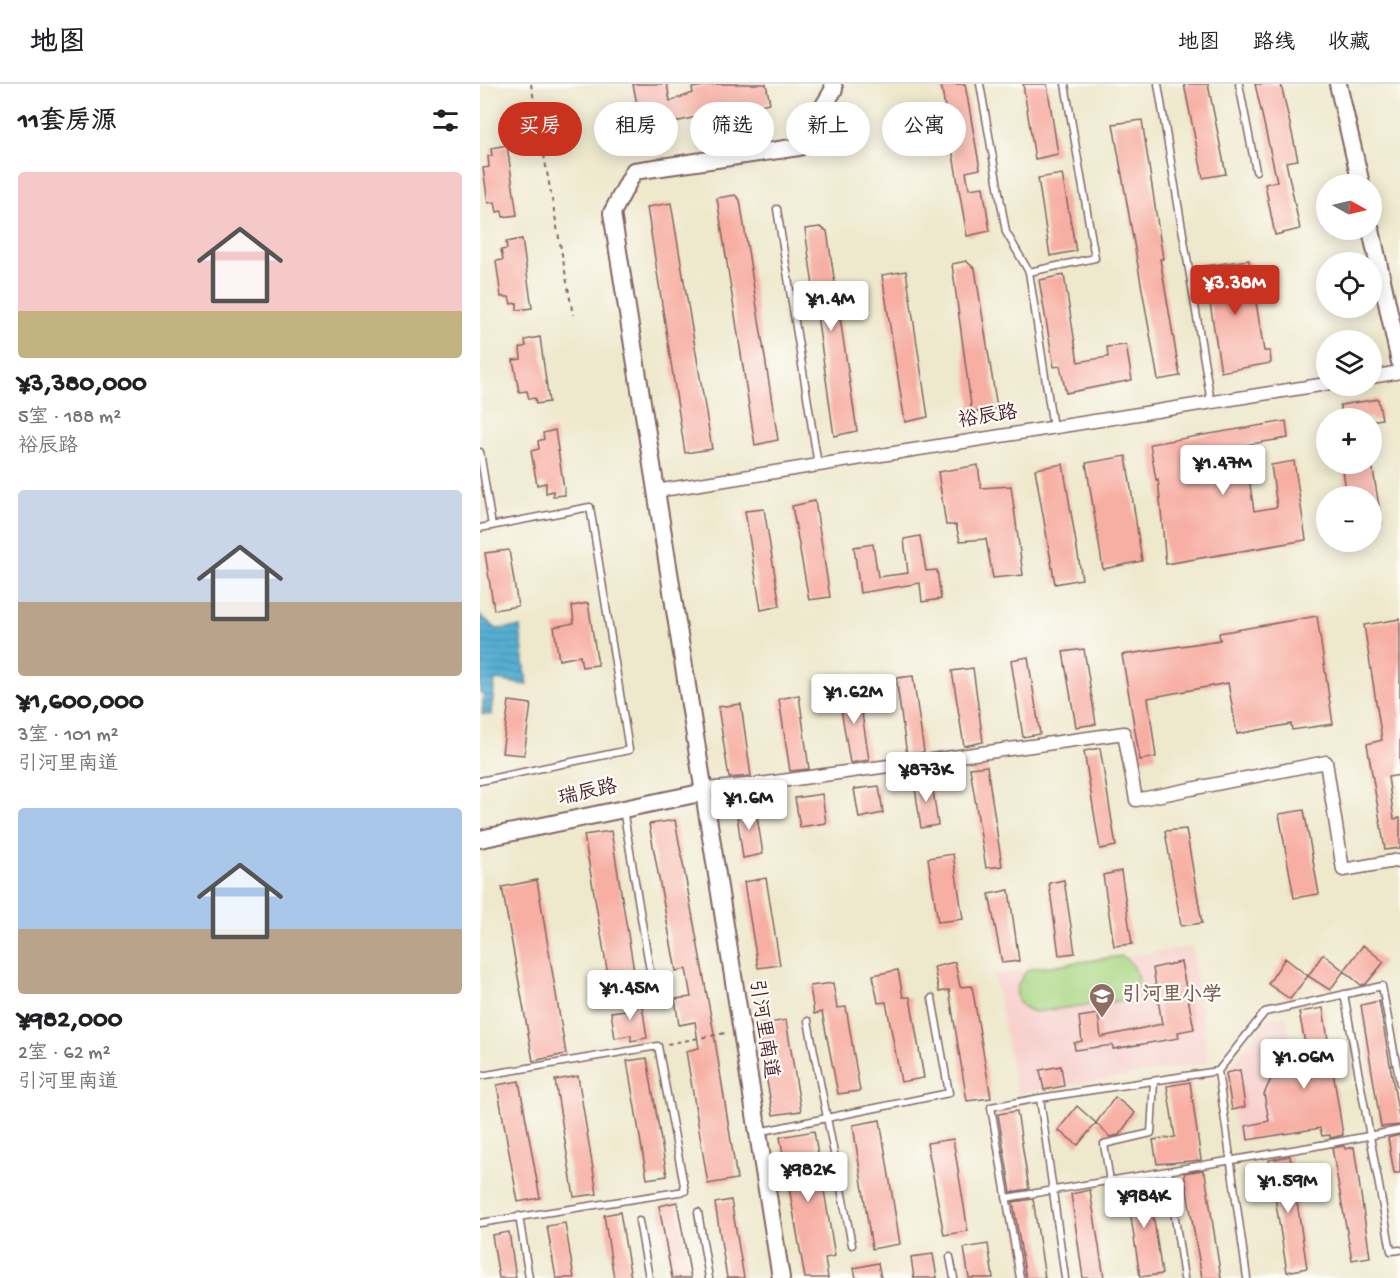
<!DOCTYPE html>
<html lang="zh">
<meta charset="utf-8">
<style>
:root{--surface:#fff;--page:#f6f6f6;--text:#202124;--muted:#757577;--line:#e0e0e0;--accent:#c8321e}
body{margin:0;font-family:"Gochi Hand","LXGW WenKai TC",sans-serif;background:var(--page);color:var(--text);height:100vh;display:flex;flex-direction:column;font-size:22px;white-space:nowrap}
*{box-sizing:border-box;margin:0}
p{font-size:20px;color:var(--muted)}
.icon{flex:none;width:33px;height:33px;fill:none;stroke:currentColor;stroke-width:2;stroke-linecap:round;stroke-linejoin:round}
.map{position:relative;flex:1;overflow:hidden}
.panel{display:flex;flex-direction:column;background:var(--surface);width:480px}
.panel>*{flex:none}
.hud{position:absolute;left:18px;top:18px;width:570px;height:54px;display:flex;gap:12px}
.needle{width:39px;rotate:98deg}
.buttons{position:absolute;left:836px;top:90px;display:grid;gap:12px}
.buttons a{display:grid;place-items:center;width:66px;height:66px;border-radius:50%;background:var(--surface);box-shadow:0 3px 15px #0003;font-size:30px}
.price{position:absolute;translate:-50% -51px;padding:0 14px;border-radius:6px;background:#fff;color:#222;font-size:20px;line-height:39px;filter:drop-shadow(0 2px 3px #0008)}
.price::after{content:'';position:absolute;left:50%;top:36px;width:18px;height:14px;margin-left:-9px;background:inherit;clip-path:polygon(0 0,100% 0,50% 100%)}
.price.current{background:var(--accent);color:#fff}
ul{padding:0;list-style:none}
li{display:grid;align-content:center;gap:12px;height:318px;padding:0 18px}
li span{display:grid;place-items:center;height:186px;border-radius:6px;color:#555}
li>.icon{margin-inline-start:auto}
span .icon{width:108px;height:108px;fill:#fffc;stroke-width:1}
li b{font-size:26px}
h2{display:flex;justify-content:space-between;align-items:center;height:72px;padding:0 18px;font-size:26px}
.pill{padding:0 21px;border-radius:27px;background:var(--surface);box-shadow:0 3px 15px #0003;font-size:21px;line-height:54px}
.pill.current{background:var(--accent);color:#fff}
header{display:flex;align-items:center;gap:36px;box-sizing:border-box;height:84px;padding:0 30px;background:var(--surface);border-bottom:2px solid var(--line)}
header strong{font-size:28px}
nav{display:flex;gap:33px;margin-inline-start:auto;font-size:21px}
main{display:flex;flex:1;min-height:0}
.map>svg:first-child{display:block}
.built{fill:#f7d0cc}
.pitch{fill:#a9d784;stroke:#7a7b58;stroke-width:1.5}
.water{fill:url(#water-rules);stroke:#4f677e;stroke-width:1.5}
.building{fill:#f7aea3}
.lines{fill:none;stroke-linecap:round;stroke-linejoin:round}
.lane-casing{stroke:#836563;stroke-width:9}
.street-casing{stroke:#836563;stroke-width:15}
.secondary-casing{stroke:#836563;stroke-width:20}
.path{stroke:#836563;stroke-width:2;stroke-dasharray:4.5 4.5;stroke-linecap:butt}
.lane{stroke:#fff;stroke-width:6}
.street{stroke:#fff;stroke-width:12}
.secondary{stroke:#fff;stroke-width:16}
.labels{text-anchor:middle;dominant-baseline:central;stroke-width:4.5;stroke-linejoin:round;paint-order:stroke}
.street-label{font-size:20px;fill:#4a1f2b;stroke:#fdfcf7}
.education-label{font-size:20px;font-weight:bold;fill:#785e54;stroke:#fdfcf7;text-anchor:start}
</style>
<header>
<strong>地图</strong>
<nav><a>地图</a><a>路线</a><a>收藏</a></nav>
</header>
<main>
<section class="panel">
<h2>11套房源<svg class="icon" aria-label="filters" viewBox="0 0 24 24"><path d="M4 7h16M4 17h16"/><circle cx="9" cy="7" r="2"/><circle cx="15" cy="17" r="2"/></svg></h2>
<ul>
<li><span style="background:linear-gradient(#f6c9c9 75%,#c2b280 0)"><svg class="icon" aria-label="home" viewBox="0 0 24 24"><path d="M3 11l9-7 9 7M6 9v11h12V9"/></svg></span><div><b>¥3,380,000</b><p>5室 · 188 m²</p><p>裕辰路</p></div></li>
<li><span style="background:linear-gradient(#c9d6e8 60%,#b9a48a 0)"><svg class="icon" aria-label="home" viewBox="0 0 24 24"><path d="M3 11l9-7 9 7M6 9v11h12V9"/></svg></span><div><b>¥1,600,000</b><p>3室 · 101 m²</p><p>引河里南道</p></div></li>
<li><span style="background:linear-gradient(#a9c7e8 65%,#b9a48a 0)"><svg class="icon" aria-label="home" viewBox="0 0 24 24"><path d="M3 11l9-7 9 7M6 9v11h12V9"/></svg></span><div><b>¥982,000</b><p>2室 · 62 m²</p><p>引河里南道</p></div></li>
</ul>
</section>
<div class="map">
<svg width="920" height="1194" viewBox="0 0 920 1194">
<defs>
<pattern id="water-rules" width="6" height="5" patternUnits="userSpaceOnUse" patternTransform="scale(1.5)"><rect width="6" height="5" fill="#54afd2"/><path d="M0 2.5h6" fill="none" stroke="#488eab"/></pattern>
</defs>
<rect width="100%" height="100%" fill="#fdfcf7"/>
<filter id="ink" filterUnits="userSpaceOnUse"><feTurbulence type="fractalNoise" baseFrequency=".0167" numOctaves="2"/><feDisplacementMap in="SourceGraphic" scale="12" xChannelSelector="R" yChannelSelector="G"/><feConvolveMatrix kernelMatrix="1 2 1 2 8 2 1 2 1" color-interpolation-filters="sRGB"/></filter>
<filter id="wash" filterUnits="userSpaceOnUse"><feTurbulence type="fractalNoise" baseFrequency=".008" numOctaves="4" result="noise"/><feDisplacementMap in="SourceGraphic" scale="24" xChannelSelector="R" yChannelSelector="G"/><feGaussianBlur stdDeviation="1.35" result="paint"/><feColorMatrix in="noise" values="0 0 0 0 0 0 0 0 0 0 0 0 0 0 0 0 0 1.4 0 .05"/><feComposite in="paint" operator="in"/></filter>
<g filter="url(#wash)">
<rect width="100%" height="100%" fill="#eee8cc"/>
<path class="built" d="M 712,863 L 728,978 L 537,1010 L 514,891 L 549,885 Z
M 807,932 L 824,1046 L 758,1057 L 746,989 L 789,934 Z"/>
<path class="pitch" d="M 642,872 C 655,881 658,888 658,903 L 645,916 L 555,928 C 530,921 533,901 549,885 Z"/>
<path class="water" d="M 0,531 L 17,545 L 40,543 L 47,601 L 15,596 L 11,631 L 2,630 L 4,610 L 0,609 Z"/>
<g id="blocks">
<path class="building" d="M 153,0 L 187,0 L 190,17 L 213,9 L 212,4 L 236,0 L 286,0 L 290,19 L 216,33 L 162,46 Z
M 461,0 L 485,0 L 500,85 L 486,88 L 489,105 L 503,103 L 510,147 L 487,152 Z
M 543,0 L 567,0 L 578,70 L 555,75 Z
M 704,0 L 728,0 L 746,90 L 723,94 Z
M 775,0 L 801,0 L 818,76 L 806,78 L 820,145 L 795,151 L 785,100 L 797,97 Z
M 662,36 L 683,175 L 680,175 L 700,292 L 678,296 L 633,40 Z
M 27,61 L 37,131 L 23,133 L 22,127 L 17,128 L 15,118 L 8,119 L 3,84 L 9,83 L 8,72 L 12,72 L 11,64 Z
M 582,90 L 596,167 L 570,172 L 558,94 Z
M 255,111 L 260,116 L 298,356 L 275,361 L 237,114 Z
M 191,119 L 232,365 L 205,369 L 167,123 Z
M 340,143 L 347,147 L 377,347 L 354,352 L 325,145 Z
M 42,155 L 52,224 L 37,226 L 37,219 L 31,220 L 29,213 L 21,213 L 16,177 L 23,176 L 21,166 L 27,165 L 26,158 Z
M 769,176 L 784,267 L 790,267 L 791,279 L 741,288 L 724,182 Z
M 486,177 L 495,185 L 517,324 L 492,329 L 472,180 Z
M 426,187 L 448,333 L 425,338 L 402,191 Z
M 584,191 L 598,278 L 628,273 L 627,263 L 646,261 L 652,296 L 586,309 L 580,282 L 574,283 L 559,196 Z
M 60,253 L 69,318 L 56,320 L 55,314 L 49,315 L 47,307 L 39,308 L 33,276 L 41,275 L 40,264 L 46,262 L 45,256 Z
M 898,315 L 902,335 L 891,337 L 891,334 L 862,334 L 860,321 Z
M 806,337 L 808,354 L 764,361 L 774,427 L 797,423 L 791,381 L 814,377 L 826,456 L 686,480 L 678,395 L 676,396 L 670,360 Z
M 75,346 L 85,411 L 73,412 L 73,407 L 66,409 L 66,399 L 57,401 L 51,367 L 59,365 L 58,357 L 64,355 L 63,349 Z
M 646,372 L 662,477 L 623,485 L 606,379 Z
M 583,380 L 602,495 L 575,500 L 555,385 Z
M 862,380 L 892,380 L 902,440 L 891,441 L 891,412 L 867,412 Z
M 498,381 L 501,404 L 531,402 L 543,491 L 513,494 L 506,455 L 480,457 L 476,441 L 466,441 L 458,388 Z
M 335,417 L 350,513 L 329,516 L 312,422 Z
M 284,425 L 300,522 L 281,526 L 265,427 Z
M 440,452 L 446,487 L 457,486 L 461,515 L 442,518 L 440,499 L 380,509 L 374,463 L 393,460 L 398,493 L 428,489 L 424,455 Z
M 29,466 L 38,522 L 14,526 L 5,469 Z
M 108,519 L 118,581 L 102,583 L 100,572 L 79,576 L 74,543 L 94,539 L 92,522 Z
M 837,532 L 853,640 L 812,646 L 811,640 L 757,650 L 748,599 L 668,614 L 676,673 L 660,676 L 642,571 L 740,556 L 739,549 Z
M 920,535 L 920,691 L 908,693 L 914,735 L 920,734 L 920,764 L 905,766 L 887,660 L 902,656 L 884,541 Z
M 604,565 L 616,640 L 596,643 L 583,568 Z
M 548,573 L 560,650 L 543,653 L 531,576 Z
M 493,584 L 503,658 L 484,662 L 472,587 Z
M 433,592 L 444,668 L 427,671 L 416,594 Z
M 378,603 L 389,676 L 370,679 L 358,607 Z
M 319,611 L 329,685 L 310,687 L 299,615 Z
M 29,617 L 51,620 L 44,671 L 22,669 Z
M 261,620 L 271,692 L 249,694 L 238,623 Z
M 620,664 L 636,762 L 620,765 L 604,667 Z
M 507,682 L 522,782 L 506,784 L 490,684 Z
M 451,693 L 458,741 L 441,744 L 434,697 Z
M 399,702 L 403,729 L 379,734 L 374,705 Z
M 342,710 L 346,739 L 320,743 L 315,714 Z
M 275,720 L 283,770 L 263,774 L 256,724 Z
M 824,726 L 839,810 L 814,814 L 799,730 Z
M 195,736 L 233,944 L 257,1095 L 228,1100 L 206,967 L 219,964 L 215,938 L 199,941 L 195,915 L 211,913 L 206,885 L 196,887 L 169,740 Z
M 706,745 L 722,839 L 701,842 L 685,747 Z
M 131,747 L 155,893 L 129,897 L 104,751 Z
M 473,770 L 483,835 L 458,838 L 448,774 Z
M 641,787 L 652,860 L 634,862 L 623,791 Z
M 286,794 L 300,881 L 278,884 L 264,798 Z
M 57,796 L 86,970 L 53,977 L 22,803 Z
M 584,796 L 595,869 L 579,871 L 569,799 Z
M 529,806 L 539,877 L 522,879 L 509,810 Z
M 883,861 L 904,878 L 886,900 L 881,901 L 864,887 Z
M 843,870 L 864,887 L 850,906 L 828,892 Z
M 805,874 L 828,892 L 810,915 L 788,900 Z
M 475,878 L 480,903 L 492,902 L 511,1014 L 487,1017 L 469,906 L 459,908 L 454,883 Z
M 701,878 L 714,945 L 698,948 L 699,954 L 633,965 L 633,961 L 595,966 L 594,959 L 602,957 L 599,933 L 618,930 L 621,953 L 682,940 L 673,884 Z
M 418,886 L 423,913 L 430,913 L 444,994 L 421,998 L 406,918 L 398,919 L 393,891 Z
M 353,899 L 357,924 L 366,923 L 380,1007 L 358,1010 L 342,928 L 334,930 L 330,902 Z
M 161,914 L 167,954 L 151,957 L 151,951 L 135,954 L 131,928 L 146,926 L 144,917 Z
M 899,917 L 920,1038 L 920,1041 L 901,1043 L 881,921 Z
M 843,924 L 863,1051 L 850,1054 L 850,1051 L 842,1052 L 840,1044 L 768,1056 L 766,1042 L 789,1037 L 784,1010 L 791,995 L 831,990 L 819,928 Z
M 306,936 L 321,1027 L 293,1031 L 277,941 Z
M 167,974 L 187,1092 L 167,1095 L 147,977 Z
M 581,982 L 584,1002 L 564,1006 L 560,986 Z
M 760,986 L 765,1023 L 752,1026 L 746,989 Z
M 98,992 L 117,1110 L 94,1113 L 75,996 Z
M 39,997 L 60,1114 L 38,1118 L 17,1001 Z
M 710,998 L 721,1076 L 677,1080 L 673,1056 L 695,1053 L 687,1002 Z
M 635,1013 L 655,1029 L 639,1051 L 630,1053 L 616,1039 Z
M 597,1022 L 616,1039 L 598,1061 L 578,1046 Z
M 537,1027 L 549,1105 L 531,1108 L 518,1030 Z
M 400,1036 L 420,1160 L 392,1165 L 373,1041 Z
M 334,1047 L 355,1172 L 345,1174 L 348,1194 L 325,1194 L 300,1053 Z
M 920,1051 L 920,1089 L 914,1089 L 908,1054 Z
M 473,1055 L 488,1147 L 464,1151 L 447,1059 Z
M 864,1062 L 865,1065 L 874,1063 L 890,1173 L 872,1176 L 852,1064 Z
M 810,1072 L 827,1184 L 807,1188 L 789,1076 Z
M 723,1086 L 723,1089 L 725,1089 L 741,1194 L 722,1194 L 704,1089 Z
M 668,1096 L 682,1190 L 660,1193 L 646,1100 Z
M 610,1106 L 624,1194 L 603,1194 L 591,1110 Z
M 553,1115 L 565,1194 L 546,1194 L 533,1118 Z
M 251,1116 L 264,1194 L 247,1194 L 235,1119 Z
M 197,1118 L 211,1194 L 192,1194 L 179,1122 Z
M 140,1128 L 151,1194 L 134,1194 L 124,1131 Z
M 85,1139 L 94,1194 L 76,1194 L 67,1142 Z
M 29,1148 L 36,1194 L 19,1194 L 12,1151 Z
M 508,1160 L 513,1194 L 489,1194 L 484,1164 Z
M 453,1170 L 457,1194 L 434,1194 L 431,1173 Z
M 398,1179 L 401,1194 L 376,1194 L 374,1184 Z"/>
</g>
</g>
<g filter="url(#ink)">
<use href="#blocks" fill-opacity="0" stroke="#836563" stroke-width="1.5"/>
<g class="lines">
<g class="lane-casing">
<path id="lane" d="M 500,0 L 526,148 L 549,188
M 678,0 L 731,318
M 759,0 L 776,87
M 297,125 L 338,381
M 573,344 L 549,188 L 615,174 L 585,0
M 0,368 L 12,442
M 0,444 L 110,423 L 149,666 L 0,697
M 143,725 L 170,887
M 864,910 L 911,1167 L 920,1166
M 328,937 L 372,1161
M 738,987 L 767,1194
M 0,992 L 178,962 L 205,1107 L 0,1139
M 278,1048 L 469,1009 L 452,914
M 688,1087 L 704,1194
M 630,1097 L 624,1060 L 671,1049 L 674,997
M 526,1114 L 830,1063 L 920,1046
M 218,1128 L 229,1194
M 39,1132 L 49,1194
M 159,1137 L 169,1194
M 470,1173 L 474,1194
M 540,1194 L 511,1023 L 560,1014
M 585,1194 L 560,1014 L 738,987 L 785,928 L 902,902 L 920,1000"/>
</g>
<g class="street-casing">
<path id="street" d="M 891,293 L 920,288
M 176,407 L 846,300
M 225,705 L 287,699 L 644,649 L 656,716 L 846,678 L 863,786 L 920,776"/>
</g>
<g class="secondary-casing">
<path id="secondary" d="M 858,0 L 881,100
M 891,146 L 920,278
M 0,755 L 225,708
M 301,1194 L 132,129 L 154,87 L 319,63 L 354,5 L 353,0"/>
</g>
<path class="path" d="M 51,0 L 93,231
M 187,960 L 246,949"/>
<use href="#lane" class="lane"/>
<use href="#street" class="street"/>
<use href="#secondary" class="secondary"/>
</g>
</g>
<defs>
<g id="school-pin" transform="scale(1.35)"><path d="M0 17L-7.5 6A9.5 9.5 0 1 1 7.5 6Z" fill="#8d6e63" stroke="#fdfcf7"/><path d="M0-5L7-2L0 1L-7-2ZM-4 1L0 2.5L4 1V4Q0 6-4 4Z" fill="#fff"/></g>
</defs>
<g fill-rule="evenodd">
<use href="#school-pin" x="622" y="912"/>
</g>
<g class="labels">
<g class="street-label">
<text transform="translate(508 334) rotate(-9)">裕辰路</text>
<text transform="translate(108 710) rotate(-12)">瑞辰路</text>
<text transform="translate(282 945) rotate(81)">引河里南道</text>
</g>
<g class="education-label">
<text x="642" y="912">引河里小学</text>
</g>
</g>
</svg>
<div class="buttons">
<a><svg class="needle" viewBox="-14 -14 28 28"><path d="M0-13l5 13h-10z" fill="#e53935"/><path d="M0 13l5-13h-10z" fill="#757577"/></svg></a>
<a><svg class="icon" aria-label="locate" viewBox="0 0 24 24"><circle cx="12" cy="12" r="6"/><path d="M12 2v4M12 18v4M2 12h4M18 12h4"/></svg></a>
<a><svg class="icon" aria-label="layers" viewBox="0 0 24 24"><path d="M12 4l9 5-9 5-9-5zM3 14l9 5 9-5"/></svg></a>
<a>+</a>
<a>−</a>
</div>
<b class="price current" style="left:755px;top:232px">¥3.38M</b>
<b class="price" style="left:351px;top:248px">¥1.4M</b>
<b class="price" style="left:743px;top:412px">¥1.47M</b>
<b class="price" style="left:374px;top:641px">¥1.62M</b>
<b class="price" style="left:446px;top:719px">¥873K</b>
<b class="price" style="left:269px;top:747px">¥1.6M</b>
<b class="price" style="left:150px;top:937px">¥1.45M</b>
<b class="price" style="left:824px;top:1006px">¥1.06M</b>
<b class="price" style="left:328px;top:1119px">¥982K</b>
<b class="price" style="left:808px;top:1130px">¥1.59M</b>
<b class="price" style="left:664px;top:1145px">¥984K</b>
<div class="hud">
<a class="pill current">买房</a>
<a class="pill">租房</a>
<a class="pill">筛选</a>
<a class="pill">新上</a>
<a class="pill">公寓</a>
</div>
</div>
</main>
